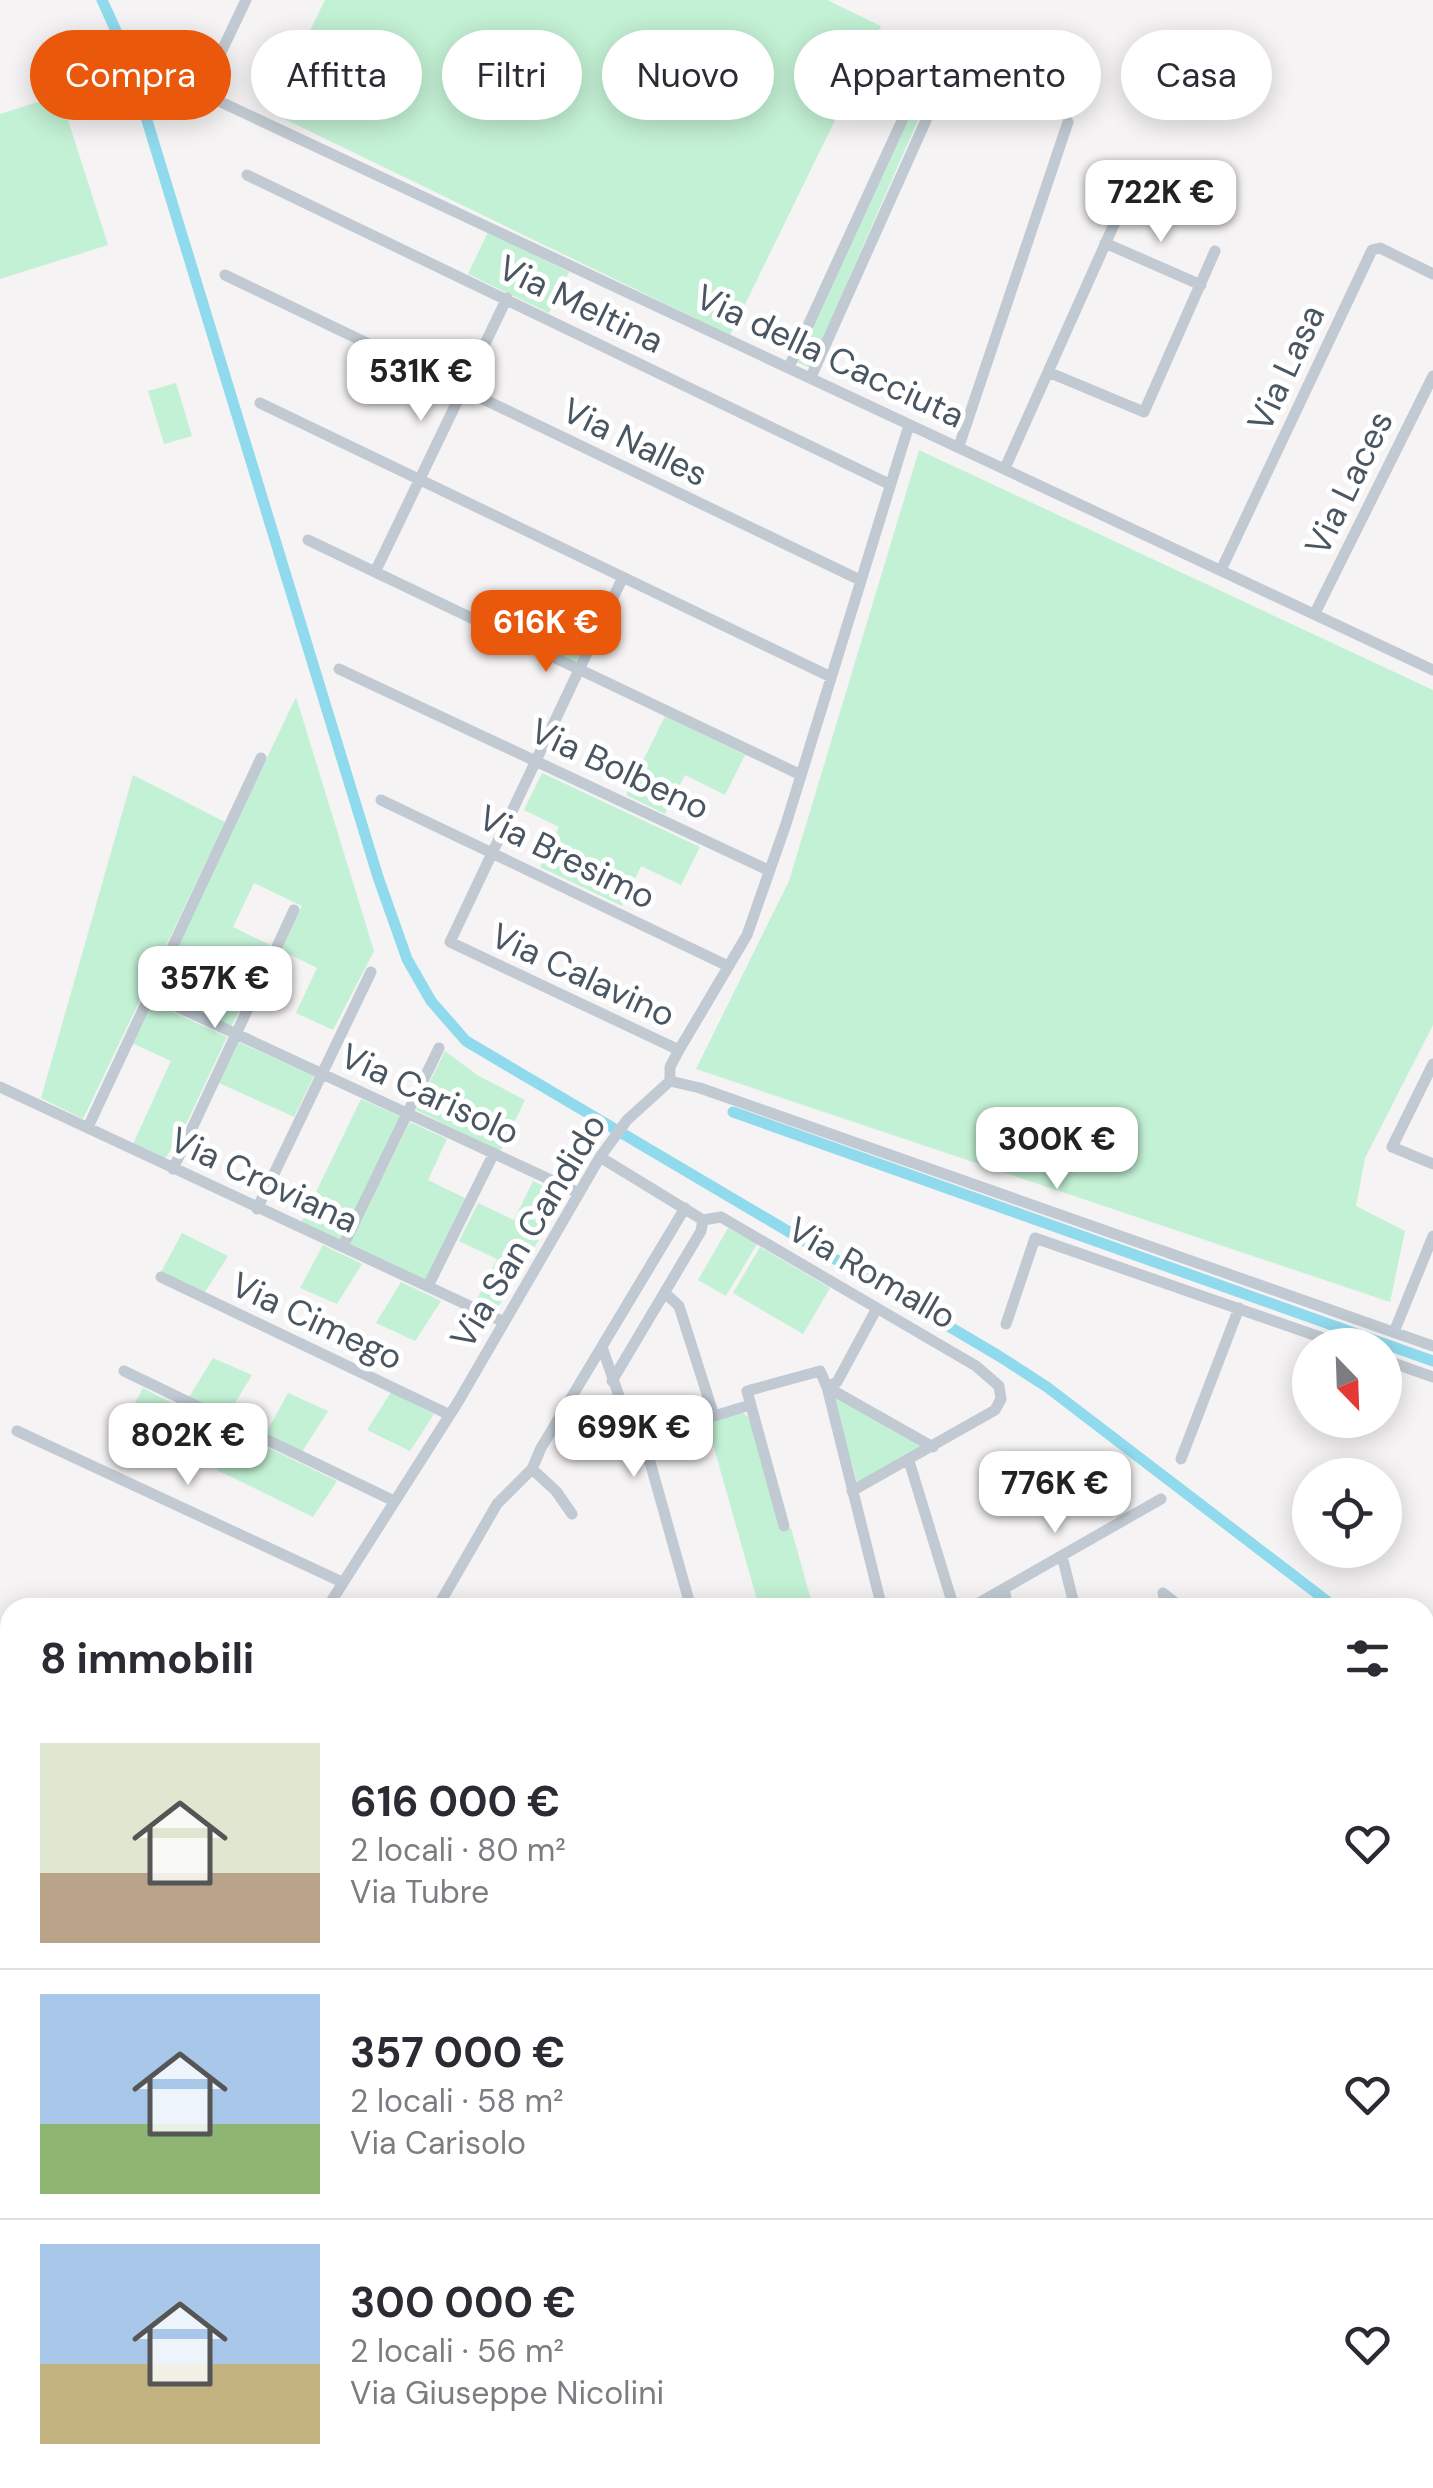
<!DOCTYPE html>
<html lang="it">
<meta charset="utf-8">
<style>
:root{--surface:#fff;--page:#f7f7f7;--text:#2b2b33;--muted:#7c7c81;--line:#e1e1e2;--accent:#ea580c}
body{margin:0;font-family:"DM Sans",sans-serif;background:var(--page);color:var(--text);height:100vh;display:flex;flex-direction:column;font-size:38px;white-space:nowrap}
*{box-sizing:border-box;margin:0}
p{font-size:32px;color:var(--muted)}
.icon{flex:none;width:55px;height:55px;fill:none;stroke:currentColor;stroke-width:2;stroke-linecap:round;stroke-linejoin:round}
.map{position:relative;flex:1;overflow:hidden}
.details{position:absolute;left:0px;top:1598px;width:1435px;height:892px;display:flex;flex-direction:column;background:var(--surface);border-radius:30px 30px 0 0;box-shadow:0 5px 25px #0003}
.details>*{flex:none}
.top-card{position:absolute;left:30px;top:30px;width:1375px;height:90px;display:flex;gap:20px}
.needle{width:65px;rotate:157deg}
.buttons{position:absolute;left:1292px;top:1328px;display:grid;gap:20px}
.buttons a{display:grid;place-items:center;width:110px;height:110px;border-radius:50%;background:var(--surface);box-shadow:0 5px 25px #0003;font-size:50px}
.price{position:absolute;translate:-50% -85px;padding:0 22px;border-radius:20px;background:#fff;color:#222;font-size:32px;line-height:65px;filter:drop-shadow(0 2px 5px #0008)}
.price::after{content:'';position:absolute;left:50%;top:60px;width:30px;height:22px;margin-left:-15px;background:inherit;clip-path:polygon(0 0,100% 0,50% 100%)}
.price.current{background:var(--accent);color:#fff}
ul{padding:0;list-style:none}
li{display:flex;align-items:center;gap:30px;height:250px;padding:0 40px}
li+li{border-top:2px solid var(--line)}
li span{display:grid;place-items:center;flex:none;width:280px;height:200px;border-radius:0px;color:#555}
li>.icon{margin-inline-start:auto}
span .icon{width:120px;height:120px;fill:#fffc;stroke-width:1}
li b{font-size:42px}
h2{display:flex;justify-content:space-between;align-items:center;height:120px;padding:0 40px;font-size:42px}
.tag{padding:0 35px;border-radius:45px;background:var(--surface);box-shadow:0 5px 25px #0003;font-size:35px;line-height:90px}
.tag.current{background:var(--accent);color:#fff}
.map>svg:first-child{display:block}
.green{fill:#c3f1d5}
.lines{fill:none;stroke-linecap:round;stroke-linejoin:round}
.canal{stroke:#90daee;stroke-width:11}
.street{stroke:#c1cad2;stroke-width:11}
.secondary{stroke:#c1cbd6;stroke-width:15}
.labels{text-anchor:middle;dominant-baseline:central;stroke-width:10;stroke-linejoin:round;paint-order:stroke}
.street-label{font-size:35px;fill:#4a5661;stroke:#fff}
</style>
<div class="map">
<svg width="1433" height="2488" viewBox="0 0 1433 2488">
<rect width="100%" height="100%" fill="#f5f3f3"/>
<path class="green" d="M 325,0 L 827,0 L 881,26 L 730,335 L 270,112 Z
M 940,51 L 944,54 L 924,106 L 810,368 L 797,362 Z
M 60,95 L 108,245 L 0,279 L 0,114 Z
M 488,232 L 569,272 L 549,313 L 468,274 Z
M 176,383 L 192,436 L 164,444 L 148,391 Z
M 919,450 L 1433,690 L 1433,1025 L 1365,1158 L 1356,1206 L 1405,1231 L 1390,1302 L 696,1069 L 789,881 Z
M 523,589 L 595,625 L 576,662 L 504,626 Z
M 296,697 L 374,951 L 333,1030 L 296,1013 L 317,968 L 281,950 L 302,906 L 254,883 L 233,927 L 270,945 L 231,1027 L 155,993 Z
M 665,716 L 745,755 L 725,795 L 685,775 L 665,814 L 626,795 Z
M 542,773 L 700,847 L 681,885 L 641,866 L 622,906 L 540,867 L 559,827 L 524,810 Z
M 133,775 L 225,822 L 83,1119 L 41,1098 Z
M 151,1002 L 227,1037 L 187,1122 L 165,1159 L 133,1144 L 171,1061 L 132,1043 Z
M 236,1041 L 314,1076 L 294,1117 L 217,1082 Z
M 445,1051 L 477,1075 L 525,1100 L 500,1152 L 416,1110 Z
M 361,1099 L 401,1117 L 341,1240 L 301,1223 Z
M 410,1122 L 447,1139 L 428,1180 L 467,1199 L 426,1281 L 349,1245 Z
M 533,1181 L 565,1197 L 495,1312 L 475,1303 L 497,1259 L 459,1241 L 478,1203 L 514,1220 Z
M 728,1228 L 757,1244 L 726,1296 L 698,1280 Z
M 182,1233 L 228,1256 L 205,1292 L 161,1272 Z
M 323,1245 L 362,1264 L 337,1304 L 300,1288 Z
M 760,1247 L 830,1288 L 803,1334 L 733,1293 Z
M 401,1282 L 441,1301 L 415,1341 L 376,1323 Z
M 213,1358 L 252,1375 L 228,1415 L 189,1397 Z
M 143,1388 L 183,1409 L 161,1445 L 122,1428 Z
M 391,1392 L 434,1414 L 410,1451 L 367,1430 Z
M 288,1393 L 328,1411 L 302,1452 L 265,1435 Z
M 834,1396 L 922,1447 L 857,1482 Z
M 743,1413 L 750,1418 L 783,1530 L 791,1528 L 813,1607 L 759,1607 L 707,1423 Z
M 240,1434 L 337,1481 L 313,1517 L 217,1470 Z"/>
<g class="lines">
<path class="canal" d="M 102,0 L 127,55 L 378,877 L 407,959 L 431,1001 L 466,1041 L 999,1356 L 1047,1387 L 1336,1608
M 733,1112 L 1433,1361
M 1425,1675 L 1433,1682"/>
<path class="street" d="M 246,0 L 204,88 L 208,96 L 1433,670
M 247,175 L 889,484
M 1105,243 L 1201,285
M 225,275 L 860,580
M 789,367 L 934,51
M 1048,372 L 1144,412 L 1215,251
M 811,377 L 957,51
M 260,403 L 831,677
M 959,446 L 1068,122
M 1005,468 L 1120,211
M 308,540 L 801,775
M 376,570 L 507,298
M 1221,570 L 1372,250 L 1380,248 L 1433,274
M 623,577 L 450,942 L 679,1050
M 1315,613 L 1433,376
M 339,669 L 768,870
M 381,800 L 728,966
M 150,994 L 579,1193
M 1433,1064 L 1392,1147 L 1433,1164
M 670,1081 L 700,1088 L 1433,1346
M 0,1087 L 504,1322
M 88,1127 L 261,758
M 600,1157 L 703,1220 L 701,1231 L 612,1381
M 173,1169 L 294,910
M 257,1209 L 371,972
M 703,1220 L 721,1217 L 976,1366 L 999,1386 L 1001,1399 L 995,1410 L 852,1491
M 343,1246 L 439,1048
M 161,1277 L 450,1415
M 428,1286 L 494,1153
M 665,1293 L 679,1306 L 714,1416 L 750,1405
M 1006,1324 L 1035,1238 L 1343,1345
M 1394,1332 L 1433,1236
M 602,1347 L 637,1448 L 650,1462 L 691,1608
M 1385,1360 L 1433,1377
M 124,1371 L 394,1501
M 827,1387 L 933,1447
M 827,1387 L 837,1382 L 877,1308
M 17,1431 L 342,1582
M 1181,1459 L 1239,1308
M 909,1461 L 954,1608
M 532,1469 L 556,1491 L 572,1514
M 784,1526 L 747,1391 L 820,1371 L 827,1387 L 882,1608
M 1062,1556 L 1075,1608
M 1004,1589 L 1008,1608
M 327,1608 L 458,1402 L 600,1157 L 627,1120 L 670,1081 L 670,1067 L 679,1050 L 747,935 L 786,824 L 909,425
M 437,1608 L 497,1504 L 532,1469 L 541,1448 L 685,1208
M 970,1608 L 1161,1499
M 1166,1608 L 1163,1593 L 1182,1608
M 1425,1790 L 1433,1796
M 1425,1820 L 1433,1823
M 1425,1940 L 1433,1949
M 0,2155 L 10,2139
M 0,2212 L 10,2210
M 0,2246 L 10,2248
M 0,2408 L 10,2420
M 1425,2453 L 1433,2463
M 60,2480 L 66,2488
M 212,2480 L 214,2488
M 221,2480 L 223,2488
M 652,2480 L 659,2488
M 1050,2480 L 1057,2488
M 39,2488 L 49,2480
M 172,2488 L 177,2480
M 335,2488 L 345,2480
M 427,2488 L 436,2480
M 682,2488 L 691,2480
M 1352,2488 L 1361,2480"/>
<path class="secondary" d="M 1425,2241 L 1433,2234
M 1147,2488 L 1156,2480"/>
</g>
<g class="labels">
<g class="street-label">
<text transform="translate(581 304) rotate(26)">Via Meltina</text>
<text transform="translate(830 356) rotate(25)">Via della Cacciuta</text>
<text transform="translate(1286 368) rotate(-65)">Via Lasa</text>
<text transform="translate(635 442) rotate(26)">Via Nalles</text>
<text transform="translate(1349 483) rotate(-64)">Via Laces</text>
<text transform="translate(620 769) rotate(25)">Via Bolbeno</text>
<text transform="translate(567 857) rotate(26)">Via Bresimo</text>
<text transform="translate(583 975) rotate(25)">Via Calavino</text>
<text transform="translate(430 1094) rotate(25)">Via Carisolo</text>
<text transform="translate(264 1180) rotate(25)">Via Croviana</text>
<text transform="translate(528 1231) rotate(-59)">Via San Candido</text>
<text transform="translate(872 1273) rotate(30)">Via Romallo</text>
<text transform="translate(317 1321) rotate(25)">Via Cimego</text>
</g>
</g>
</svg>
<div class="buttons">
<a><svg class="needle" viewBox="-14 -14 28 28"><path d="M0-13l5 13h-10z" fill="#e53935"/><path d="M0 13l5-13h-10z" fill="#7c7c81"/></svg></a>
<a><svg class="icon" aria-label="locate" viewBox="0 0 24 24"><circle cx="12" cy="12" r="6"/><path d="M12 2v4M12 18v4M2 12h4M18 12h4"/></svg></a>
</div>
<b class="price" style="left:1161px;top:245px">722K €</b>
<b class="price" style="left:421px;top:424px">531K €</b>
<b class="price current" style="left:546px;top:675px">616K €</b>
<b class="price" style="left:215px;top:1031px">357K €</b>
<b class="price" style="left:1057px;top:1192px">300K €</b>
<b class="price" style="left:634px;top:1480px">699K €</b>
<b class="price" style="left:188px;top:1488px">802K €</b>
<b class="price" style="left:1055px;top:1536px">776K €</b>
<div class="top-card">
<a class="tag current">Compra</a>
<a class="tag">Affitta</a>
<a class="tag">Filtri</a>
<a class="tag">Nuovo</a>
<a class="tag">Appartamento</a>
<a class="tag">Casa</a>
</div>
<section class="details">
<h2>8 immobili<svg class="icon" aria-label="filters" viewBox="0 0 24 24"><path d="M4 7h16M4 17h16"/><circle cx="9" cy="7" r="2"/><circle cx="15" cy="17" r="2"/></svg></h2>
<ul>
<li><span style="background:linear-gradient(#dfe7d0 65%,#b9a48a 0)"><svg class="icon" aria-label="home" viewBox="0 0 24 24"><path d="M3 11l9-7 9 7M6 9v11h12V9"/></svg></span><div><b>616 000 €</b><p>2 locali · 80 m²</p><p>Via Tubre</p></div><svg class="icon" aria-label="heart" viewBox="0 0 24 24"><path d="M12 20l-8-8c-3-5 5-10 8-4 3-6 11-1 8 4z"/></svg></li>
<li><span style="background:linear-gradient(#a9c7e8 65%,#8fb573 0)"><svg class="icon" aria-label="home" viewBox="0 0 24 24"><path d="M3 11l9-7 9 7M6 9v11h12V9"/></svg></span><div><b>357 000 €</b><p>2 locali · 58 m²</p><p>Via Carisolo</p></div><svg class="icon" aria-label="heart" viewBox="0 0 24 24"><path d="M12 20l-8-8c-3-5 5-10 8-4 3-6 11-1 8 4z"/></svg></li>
<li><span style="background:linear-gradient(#a9c7e8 60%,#c2b280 0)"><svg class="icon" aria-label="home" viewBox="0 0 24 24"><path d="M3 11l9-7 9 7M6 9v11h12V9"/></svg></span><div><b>300 000 €</b><p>2 locali · 56 m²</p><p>Via Giuseppe Nicolini</p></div><svg class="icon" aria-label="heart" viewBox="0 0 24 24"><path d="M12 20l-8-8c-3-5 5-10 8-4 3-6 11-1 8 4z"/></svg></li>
</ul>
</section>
</div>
